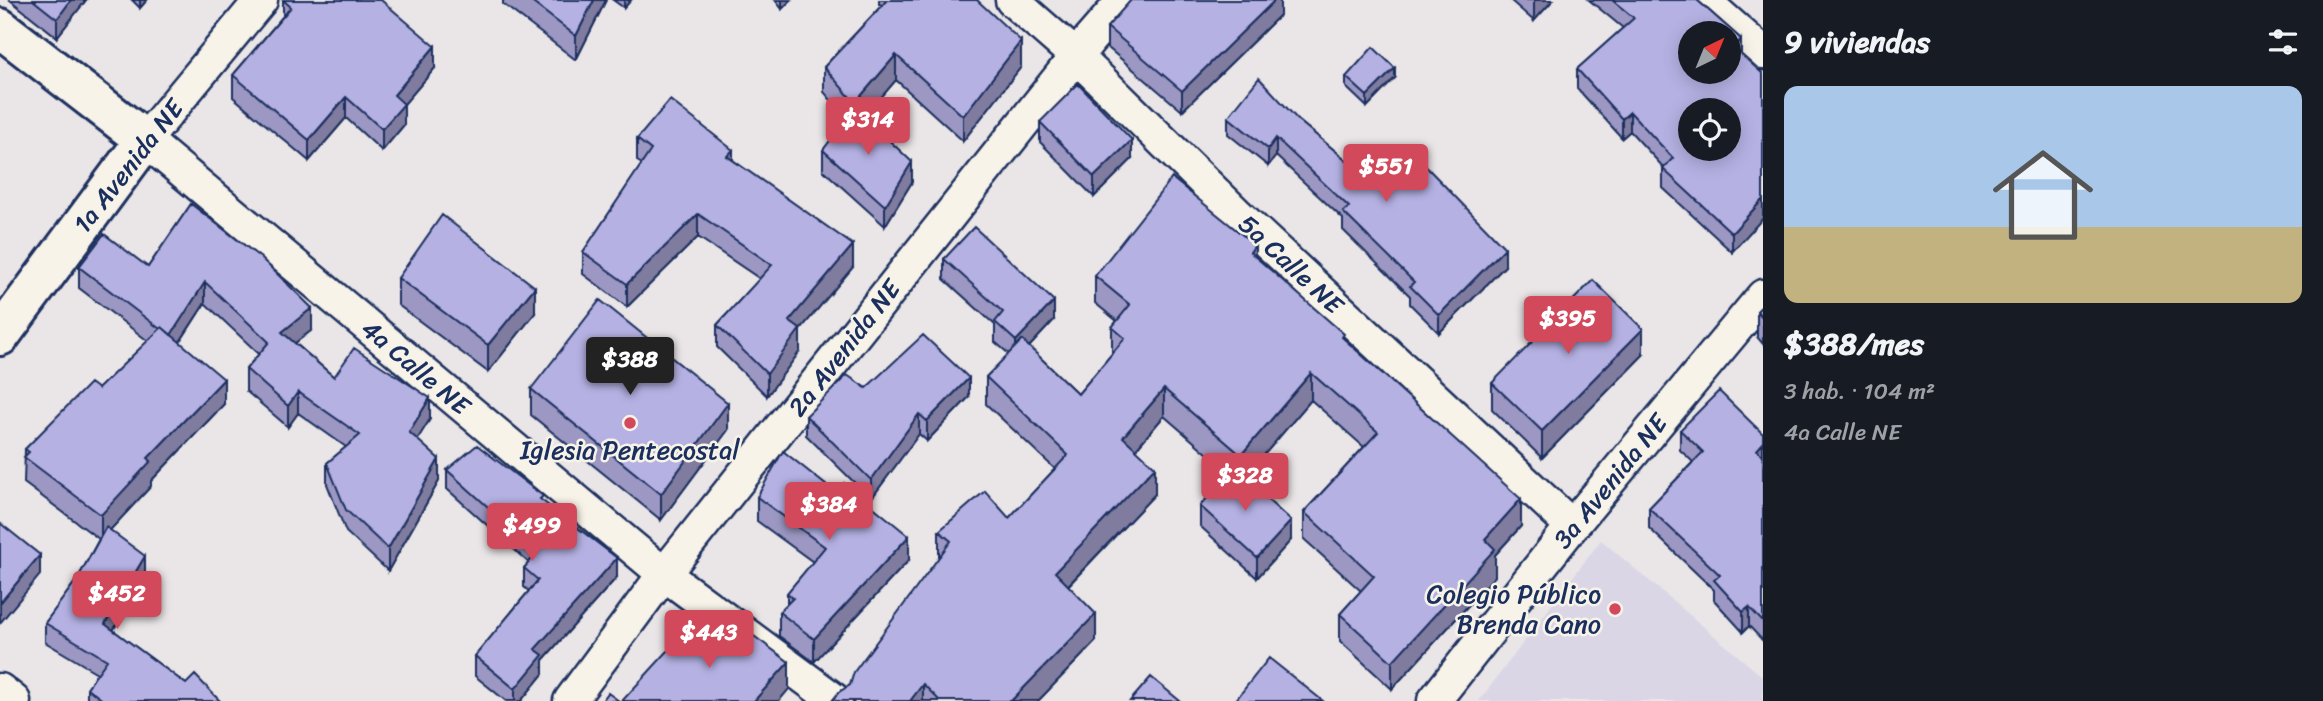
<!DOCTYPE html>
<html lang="es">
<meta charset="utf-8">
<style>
:root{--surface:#171b24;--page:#242831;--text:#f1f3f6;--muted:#9ea1a6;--accent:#d1495b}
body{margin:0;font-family:Sriracha,sans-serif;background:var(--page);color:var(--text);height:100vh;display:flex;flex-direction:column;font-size:26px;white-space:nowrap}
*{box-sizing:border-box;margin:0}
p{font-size:23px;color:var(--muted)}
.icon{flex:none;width:38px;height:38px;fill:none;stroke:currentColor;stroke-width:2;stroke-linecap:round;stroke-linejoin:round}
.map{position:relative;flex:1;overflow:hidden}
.sheet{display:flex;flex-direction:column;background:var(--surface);width:560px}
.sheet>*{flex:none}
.needle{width:46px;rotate:43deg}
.tools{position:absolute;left:1678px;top:21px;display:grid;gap:14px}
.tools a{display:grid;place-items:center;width:63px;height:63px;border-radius:50%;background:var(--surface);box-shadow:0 4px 18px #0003;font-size:35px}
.price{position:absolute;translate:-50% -60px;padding:0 16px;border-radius:7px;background:var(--accent);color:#fff;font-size:23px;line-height:46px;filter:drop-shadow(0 2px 4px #0008)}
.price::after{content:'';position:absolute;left:50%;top:42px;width:21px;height:16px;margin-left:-10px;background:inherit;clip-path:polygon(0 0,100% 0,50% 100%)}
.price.on{background:#222;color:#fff}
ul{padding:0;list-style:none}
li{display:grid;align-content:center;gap:14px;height:371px;padding:0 21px}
li span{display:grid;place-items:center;height:217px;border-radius:14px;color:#555}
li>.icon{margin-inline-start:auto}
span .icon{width:126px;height:126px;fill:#fffc;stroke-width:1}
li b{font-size:30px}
h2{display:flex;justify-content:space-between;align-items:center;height:84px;padding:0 21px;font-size:30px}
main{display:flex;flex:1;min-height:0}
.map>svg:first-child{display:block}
.built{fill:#dad6e6}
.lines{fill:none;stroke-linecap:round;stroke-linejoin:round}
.minor-casing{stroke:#1b2f5e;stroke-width:37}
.tertiary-casing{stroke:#1b2f5e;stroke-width:44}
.minor{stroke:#f7f3e8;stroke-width:32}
.tertiary{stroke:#f7f3e8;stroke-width:38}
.wall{fill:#9c98c3;stroke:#1b2f5e;stroke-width:2}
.shaded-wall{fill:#7f7c9f;stroke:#1b2f5e;stroke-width:2}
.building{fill:#b5b1e3;stroke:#1b2f5e;stroke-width:2;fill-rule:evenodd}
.poi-dot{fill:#d1495b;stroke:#f7f3e8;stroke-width:2.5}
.labels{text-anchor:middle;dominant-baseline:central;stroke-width:5;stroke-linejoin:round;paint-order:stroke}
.street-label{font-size:26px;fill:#1b2f5e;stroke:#f7f3e8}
.poi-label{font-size:26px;fill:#1b2f5e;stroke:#f7f3e8}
</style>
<main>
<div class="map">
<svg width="1763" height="701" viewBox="0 0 1763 701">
<rect width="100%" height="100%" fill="#eae6e7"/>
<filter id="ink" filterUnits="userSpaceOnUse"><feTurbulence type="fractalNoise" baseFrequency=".0143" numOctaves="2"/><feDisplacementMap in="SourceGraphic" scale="14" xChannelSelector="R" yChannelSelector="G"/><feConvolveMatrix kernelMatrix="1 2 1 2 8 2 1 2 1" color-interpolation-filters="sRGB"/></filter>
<g filter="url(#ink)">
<path class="built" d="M 1601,540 L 1763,677 L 1763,701 L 1479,701 Z"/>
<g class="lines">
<g class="minor-casing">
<path id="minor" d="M 261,0 L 145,140 L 664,574 L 836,701
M 1012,0 L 1076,56 L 1236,213 L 1572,526
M 1703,0 L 1763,53
M 0,690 L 14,701
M 570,701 L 664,574 L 1090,39 L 1124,0
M 1434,701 L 1572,526 L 1763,296"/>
</g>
<g class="tertiary-casing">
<path id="tertiary" d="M 0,28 L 145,140 L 0,336"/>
</g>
<use href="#minor" class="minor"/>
<use href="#tertiary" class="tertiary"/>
</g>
<path class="wall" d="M 10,0 L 86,0 L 57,37 Z
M 132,0 L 147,0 L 140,8 Z
M 283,0 L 435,68 L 404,104 L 404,125 L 382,151 L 346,118 L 309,161 L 233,97 L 233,75 L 283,16 Z
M 503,0 L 606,0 L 576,60 L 503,4 Z
M 613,0 L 631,0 L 624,8 Z
M 775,0 L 791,0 L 782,9 Z
M 879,0 L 977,0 L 1021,67 L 963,141 L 896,80 L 864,117 L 912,182 L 885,226 L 823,170 L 823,150 L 847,119 L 824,92 L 824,67 L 882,5 L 879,4 Z
M 1280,0 L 1280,15 L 1182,111 L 1107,47 L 1107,27 Z
M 1510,0 L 1553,0 L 1534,21 Z
M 1589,0 L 1697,0 L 1741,39 L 1732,252 L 1663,188 L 1663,169 L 1664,168 L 1630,131 L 1622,138 L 1577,88 L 1577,69 L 1623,28 Z
M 1346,77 L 1395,78 L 1367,107 L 1346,87 Z
M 1228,117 L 1299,121 L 1373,182 L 1505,266 L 1439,333 L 1410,304 L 1410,296 L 1343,230 L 1343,219 L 1276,156 L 1268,166 L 1228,134 Z
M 1040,122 L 1132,159 L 1094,197 L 1040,142 Z
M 637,139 L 733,160 L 853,267 L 800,330 L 800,351 L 767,396 L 717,347 L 717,325 L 760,279 L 698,237 L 627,307 L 583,274 L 583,252 L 642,164 L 637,161 Z
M 191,204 L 312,330 L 295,343 L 334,377 L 430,419 L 417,439 L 439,481 L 388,571 L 346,532 L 327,484 L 327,463 L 346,447 L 298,413 L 288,427 L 246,391 L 246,369 L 259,354 L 205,303 L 180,342 L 224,404 L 151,481 L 151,486 L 110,530 L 145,576 L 113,630 L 186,684 L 220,701 L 87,701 L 87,688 L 97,673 L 45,642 L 45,623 L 78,578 L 99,539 L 24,483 L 25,449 L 98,389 L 148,341 L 79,288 L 79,267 L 148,267 Z
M 1255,257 L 1344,339 L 1521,526 L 1495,555 L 1495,576 L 1392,689 L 1340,641 L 1340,614 L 1361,591 L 1304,539 L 1304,512 L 1364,447 L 1311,400 L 1244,478 L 1291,540 L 1257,578 L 1200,526 L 1200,506 L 1230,473 L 1164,416 L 1136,449 L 1155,494 L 1068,586 L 1096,641 L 1038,701 L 832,701 L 850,685 L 939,557 L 939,531 L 1009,518 L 1055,469 L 986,404 L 986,377 L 1009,354 L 995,342 L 995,325 L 944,279 L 944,259 L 1054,320 L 1029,347 L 1078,394 L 1112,354 L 1112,327 L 1117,321 L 1095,303 L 1095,276 Z
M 398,278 L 535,313 L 488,372 L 398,305 Z
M 1763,305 L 1763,344 L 1757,337 L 1757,311 Z
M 1643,355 L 1542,458 L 1492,409 L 1492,383 Z
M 866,388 L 969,397 L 927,441 L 919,434 L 871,499 L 806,435 L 806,416 Z
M 531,389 L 728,430 L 661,520 L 531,415 Z
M 1680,430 L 1763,434 L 1763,641 L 1749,626 L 1743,632 L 1714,600 L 1714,590 L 1649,528 L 1649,508 L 1693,462 L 1680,450 Z
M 447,470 L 543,502 L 617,577 L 543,660 L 543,674 L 521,701 L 506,701 L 475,676 L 475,656 L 529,591 L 524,587 L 524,568 L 529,563 L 447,489 Z
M 757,497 L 909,560 L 814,662 L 779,636 L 779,612 L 787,604 L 787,593 L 813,562 L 757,521 Z"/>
<path class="shaded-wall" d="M 71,0 L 86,0 L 57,37 L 57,19 Z
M 140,0 L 147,0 L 140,8 Z
M 594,0 L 606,0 L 576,60 L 576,36 Z
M 624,0 L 631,0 L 624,8 Z
M 782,0 L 791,0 L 782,9 Z
M 1275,0 L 1280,0 L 1280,15 L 1182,111 L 1182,91 Z
M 1536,0 L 1553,0 L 1534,21 L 1534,2 Z
M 1741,39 L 1741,58 L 1734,48 Z
M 1021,41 L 1021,67 L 963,141 L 963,116 Z
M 435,46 L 435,68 L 404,104 L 404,125 L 382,151 L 382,129 L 394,95 Z
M 896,55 L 896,80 L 855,128 L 855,103 Z
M 1395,68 L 1395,78 L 1367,107 L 1367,96 Z
M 346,97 L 346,118 L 309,161 L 309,140 Z
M 1630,112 L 1630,131 L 1622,138 L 1622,119 Z
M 1276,138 L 1276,156 L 1268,166 L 1268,149 Z
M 1132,140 L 1132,159 L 1094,197 L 1094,177 Z
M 733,150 L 733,172 L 727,156 Z
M 912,162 L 912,182 L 885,226 L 885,206 Z
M 1763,199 L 1763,218 L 1732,252 L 1732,233 Z
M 698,214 L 698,237 L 627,307 L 627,284 Z
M 853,245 L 853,267 L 800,330 L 800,351 L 767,396 L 767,374 L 789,321 Z
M 1255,245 L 1255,272 L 1250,252 Z
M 1505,248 L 1505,266 L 1439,333 L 1439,315 Z
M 205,282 L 205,303 L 170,357 L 170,336 Z
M 535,287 L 535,313 L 488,372 L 488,345 Z
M 1054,301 L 1054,320 L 1016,361 L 1016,341 Z
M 312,308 L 312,330 L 282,353 L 282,332 Z
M 1643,329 L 1643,355 L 1542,458 L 1542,431 Z
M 1311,373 L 1311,400 L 1241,482 L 1241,455 Z
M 969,378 L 969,397 L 927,441 L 927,421 Z
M 224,379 L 224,404 L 151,481 L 151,486 L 101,540 L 101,515 L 148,458 Z
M 1164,389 L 1164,416 L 1123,464 L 1123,437 Z
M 298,392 L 298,413 L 288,427 L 288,406 Z
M 430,398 L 430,419 L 409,453 L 409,432 Z
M 728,403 L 728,430 L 661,520 L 661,494 Z
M 919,414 L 919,434 L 871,499 L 871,480 Z
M 1763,443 L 1763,463 L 1757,450 Z
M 439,459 L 439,481 L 388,571 L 388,549 Z
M 1155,467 L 1155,494 L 1055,599 L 1055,572 Z
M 1521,499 L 1521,526 L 1495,555 L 1495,576 L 1392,689 L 1392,662 L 1485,539 Z
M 1291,521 L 1291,540 L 1257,578 L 1257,558 Z
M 909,536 L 909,560 L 814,662 L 814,639 Z
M 40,555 L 40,575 L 0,623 L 0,603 Z
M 145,556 L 145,576 L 105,644 L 105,624 Z
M 617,558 L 617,577 L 543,660 L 543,674 L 521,701 L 515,701 L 515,689 L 535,649 Z
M 1749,607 L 1749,626 L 1743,632 L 1743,612 Z
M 1096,614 L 1096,641 L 1038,701 L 1011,701 Z
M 789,662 L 789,689 L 779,701 L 754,701 Z
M 923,684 L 923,701 L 910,701 Z"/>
<path class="building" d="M 33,0 L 71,0 L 57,19 Z
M 283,0 L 381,0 L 435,46 L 394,95 L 404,104 L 382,129 L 346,97 L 309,140 L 233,75 L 291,7 Z
M 529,0 L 594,0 L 576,36 Z
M 887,0 L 977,0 L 1021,41 L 963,116 L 896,55 L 855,103 L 824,67 Z
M 1131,0 L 1275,0 L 1182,91 L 1107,27 Z
M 1612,0 L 1697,0 L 1741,39 L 1734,48 L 1763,74 L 1763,199 L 1732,233 L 1663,169 L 1673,158 L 1630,112 L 1622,119 L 1577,69 L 1634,18 ZM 1690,33 L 1729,33 L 1729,72 L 1690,72 ZM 1690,110 L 1729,110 L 1729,149 L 1690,149 Z
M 1373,47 L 1395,68 L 1367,96 L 1346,77 Z
M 1259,78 L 1299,121 L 1373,182 L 1408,148 L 1505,248 L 1439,315 L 1410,286 L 1414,282 L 1343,212 L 1349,207 L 1276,138 L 1268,149 L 1228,117 Z
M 1078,84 L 1132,140 L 1094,177 L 1040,122 Z
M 670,100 L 733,150 L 727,156 L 853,245 L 789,321 L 800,329 L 767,374 L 717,325 L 772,265 L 698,214 L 627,284 L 583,252 L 651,150 L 637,139 Z
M 855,108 L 912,162 L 885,206 L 823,150 Z
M 1172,178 L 1255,245 L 1250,252 L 1344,334 L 1342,337 L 1521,499 L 1485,539 L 1495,549 L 1392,662 L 1340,614 L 1374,576 L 1304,512 L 1378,432 L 1311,373 L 1241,455 L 1164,389 L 1123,437 L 1155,467 L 1055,572 L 1096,614 L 1011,701 L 940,701 L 923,684 L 910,701 L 832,701 L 839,692 L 850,685 L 854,672 L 951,541 L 939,531 L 985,491 L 1009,518 L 1068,455 L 986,377 L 1022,340 L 1078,394 L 1125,338 L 1112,327 L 1130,305 L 1095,276 Z
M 191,204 L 261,258 L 312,308 L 282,332 L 334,377 L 354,348 L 430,398 L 409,432 L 439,459 L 388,549 L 346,510 L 327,463 L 360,435 L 298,392 L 288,406 L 246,369 L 269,342 L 205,282 L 171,335 L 162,327 L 160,329 L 79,267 L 104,234 L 148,267 Z
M 442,215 L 535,287 L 488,345 L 398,278 Z
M 974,227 L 1054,301 L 1016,341 L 995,322 L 1003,312 L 944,259 Z
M 1593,280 L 1643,329 L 1542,431 L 1492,383 Z
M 600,300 L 728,403 L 661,494 L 531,389 Z
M 1763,305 L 1763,318 L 1757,311 Z
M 162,327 L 224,379 L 148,458 L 151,461 L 101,515 L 24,457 L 29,452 L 25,449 L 90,383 L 98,389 Z
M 923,335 L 969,378 L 927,421 L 919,414 L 871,480 L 806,416 L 847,375 L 866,388 Z
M 1719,391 L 1763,434 L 1763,443 L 1757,450 L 1763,456 L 1763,622 L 1749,607 L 1743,612 L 1714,580 L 1720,575 L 1649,508 L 1703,452 L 1680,430 Z
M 477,445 L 543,496 L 540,499 L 617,558 L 535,649 L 543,655 L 515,689 L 475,656 L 538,580 L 524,568 L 538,552 L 447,470 Z
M 783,451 L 836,493 L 844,483 L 909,536 L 814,639 L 779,612 L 793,598 L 787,593 L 825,547 L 757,497 Z
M 1234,469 L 1291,521 L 1257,558 L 1200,506 Z
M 0,523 L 40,555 L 0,603 Z
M 106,527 L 145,556 L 105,624 L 186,684 L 195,675 L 220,701 L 104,701 L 87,688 L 107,660 L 45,623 L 78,578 Z
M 700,616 L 739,652 L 754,636 L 789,662 L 754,701 L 622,701 Z
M 1269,658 L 1323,701 L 1235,701 Z
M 1151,677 L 1180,701 L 1130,701 Z
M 608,693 L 619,701 L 602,701 Z"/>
</g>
<g class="poi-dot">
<circle cx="630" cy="423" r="7"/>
<circle cx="1615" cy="609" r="7"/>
</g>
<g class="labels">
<g class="street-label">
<text transform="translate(128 166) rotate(-52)">1a Avenida NE</text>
<text transform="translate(1291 264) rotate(43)">5a Calle NE</text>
<text transform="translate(844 348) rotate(-52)">2a Avenida NE</text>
<text transform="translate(416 367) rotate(40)">4a Calle NE</text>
<text transform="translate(1610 481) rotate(-51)">3a Avenida NE</text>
</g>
<g class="poi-label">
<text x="630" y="450">Iglesia Pentecostal</text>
<text x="1601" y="594" text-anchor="end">Colegio Público<tspan x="1601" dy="30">Brenda Cano</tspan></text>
</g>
</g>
</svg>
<div class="tools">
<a><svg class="needle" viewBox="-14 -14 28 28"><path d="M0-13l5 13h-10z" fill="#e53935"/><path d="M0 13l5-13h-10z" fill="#9ea1a6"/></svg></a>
<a><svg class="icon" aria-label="locate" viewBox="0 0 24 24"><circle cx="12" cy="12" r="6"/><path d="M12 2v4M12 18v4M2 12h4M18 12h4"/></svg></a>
</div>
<b class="price" style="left:868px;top:157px">$314</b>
<b class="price" style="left:1386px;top:204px">$551</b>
<b class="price" style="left:1568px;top:356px">$395</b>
<b class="price on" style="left:630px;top:397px">$388</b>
<b class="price" style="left:1245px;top:513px">$328</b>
<b class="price" style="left:829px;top:542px">$384</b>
<b class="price" style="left:532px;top:563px">$499</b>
<b class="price" style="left:117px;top:631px">$452</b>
<b class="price" style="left:709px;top:670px">$443</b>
</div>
<section class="sheet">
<h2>9 viviendas<svg class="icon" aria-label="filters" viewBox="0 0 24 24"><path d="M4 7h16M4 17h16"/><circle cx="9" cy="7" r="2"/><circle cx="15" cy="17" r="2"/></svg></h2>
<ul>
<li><span style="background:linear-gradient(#a9c7e8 65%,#c2b280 0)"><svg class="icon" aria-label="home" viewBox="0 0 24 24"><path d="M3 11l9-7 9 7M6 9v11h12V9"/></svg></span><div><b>$388/mes</b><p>3 hab. · 104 m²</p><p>4a Calle NE</p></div></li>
</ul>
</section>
</main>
